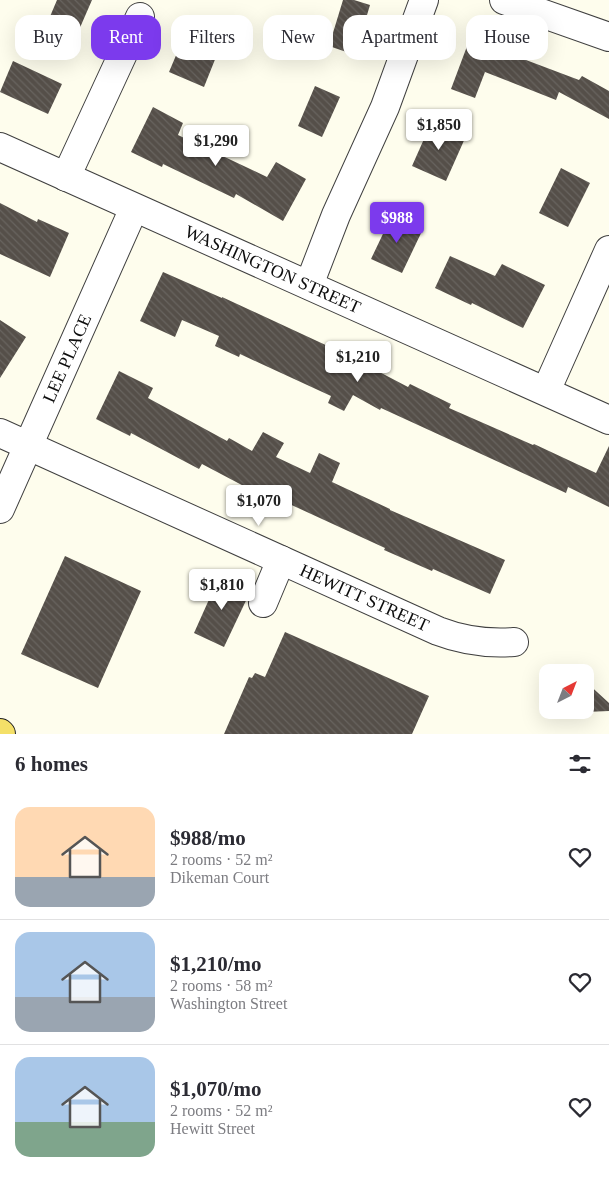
<!DOCTYPE html>
<meta charset="utf-8">
<style>
:root{--surface:#fff;--page:#f2f2f3;--text:#2b2b33;--muted:#7c7c81;--line:#e1e1e2;--accent:#7c3aed}
body{margin:0;font-family:"Times New Roman",serif;background:var(--page);color:var(--text);height:100vh;display:flex;flex-direction:column;font-size:19px;white-space:nowrap}
*{box-sizing:border-box;margin:0}
p{font-size:16px;color:var(--muted)}
.icon{flex:none;width:28px;height:28px;fill:none;stroke:currentColor;stroke-width:2;stroke-linecap:round;stroke-linejoin:round}
.map{position:relative;height:734px;overflow:hidden}
.panel{display:flex;flex-direction:column;background:var(--surface);flex:1}
.panel>*{flex:none}
.guide{position:absolute;left:15px;top:15px;width:580px;height:45px;display:flex;gap:10px}
.needle{width:32px;rotate:42deg}
.tools{position:absolute;left:539px;top:664px;display:grid;gap:10px}
.tools a{display:grid;place-items:center;width:55px;height:55px;border-radius:10px;background:var(--surface);box-shadow:0 5px 20px #0002;font-size:25px}
.price{position:absolute;translate:-50% -42px;padding:0 11px;border-radius:5px;background:#fff;color:#222;font-size:16px;line-height:32px;filter:drop-shadow(0 1px 2px #0008)}
.price::after{content:'';position:absolute;left:50%;top:30px;width:15px;height:11px;margin-left:-8px;background:inherit;clip-path:polygon(0 0,100% 0,50% 100%)}
.price.active{background:var(--accent);color:#fff}
ul{padding:0;list-style:none}
li{display:flex;align-items:center;gap:15px;height:125px;padding:0 15px}
li+li{border-top:1px solid var(--line)}
li span{display:grid;place-items:center;flex:none;width:140px;height:100px;border-radius:15px;color:#555}
li>.icon{margin-inline-start:auto}
span .icon{width:60px;height:60px;fill:#fffc;stroke-width:1}
li b{font-size:21px}
h2{display:flex;justify-content:space-between;align-items:center;height:60px;padding:0 15px;font-size:21px}
.chip{padding:0 18px;border-radius:15px;background:var(--surface);box-shadow:0 5px 20px #0002;font-size:18px;line-height:45px}
.chip.active{background:var(--accent);color:#fff}
.map>svg:first-child{display:block}
.building{fill:url(#building-back-hatch)}
.lines{fill:none;stroke-linecap:round;stroke-linejoin:round}
.minor-casing{stroke:#404040;stroke-width:30}
.major-casing{stroke:#1e1e1e;stroke-width:30}
.minor{stroke:#fff;stroke-width:28}
.major{stroke:#f4e068;stroke-width:28}
.labels{text-anchor:middle;dominant-baseline:central;stroke-width:5;stroke-linejoin:round;paint-order:stroke}
.street-label{font-size:18px;fill:#0d0d0d;stroke:#fff}
</style>
<div class="map">
<svg width="609" height="734" viewBox="0 0 609 734">
<defs>
<pattern id="building-back-hatch" width="6" height="6" patternUnits="userSpaceOnUse" patternTransform="scale(1.25)"><rect width="6" height="6" fill="#554f49"/><path d="M-1 5l2 2M0 0l6 6M5-1l2 2" fill="none" stroke="#68645f"/></pattern>
</defs>
<rect width="100%" height="100%" fill="#fefded"/>
<path class="building" d="M 57,0 L 92,0 L 72,46 L 43,33 Z
M 343,0 L 354,0 L 370,5 L 355,55 L 329,46 Z
M 188,27 L 222,42 L 204,87 L 169,72 Z
M 469,41 L 517,60 L 518,57 L 579,80 L 582,76 L 609,91 L 609,119 L 559,92 L 556,100 L 485,72 L 475,98 L 451,89 Z
M 13,61 L 62,84 L 48,114 L 0,92 Z
M 315,86 L 340,97 L 322,137 L 298,126 Z
M 153,107 L 183,123 L 178,135 L 267,177 L 276,162 L 306,179 L 283,221 L 236,194 L 234,198 L 163,164 L 162,167 L 131,152 Z
M 432,121 L 466,136 L 446,181 L 412,166 Z
M 561,168 L 590,183 L 568,227 L 539,213 Z
M 0,203 L 37,222 L 38,219 L 69,233 L 50,277 L 0,254 Z
M 392,215 L 423,229 L 402,273 L 371,259 Z
M 450,256 L 495,276 L 502,264 L 545,285 L 523,328 L 472,303 L 471,305 L 435,288 Z
M 163,272 L 222,298 L 222,297 L 345,354 L 408,387 L 410,384 L 451,404 L 449,408 L 533,445 L 534,444 L 596,473 L 609,446 L 609,507 L 568,487 L 566,493 L 381,408 L 380,410 L 353,395 L 344,411 L 328,403 L 331,396 L 240,354 L 239,357 L 215,346 L 219,336 L 182,320 L 175,337 L 140,321 Z
M 0,320 L 26,337 L 0,378 Z
M 119,371 L 153,388 L 148,398 L 227,441 L 229,438 L 252,451 L 263,432 L 284,443 L 276,457 L 310,473 L 319,453 L 340,463 L 332,482 L 390,509 L 390,510 L 505,560 L 490,594 L 433,569 L 432,571 L 384,550 L 385,548 L 259,490 L 257,493 L 202,464 L 199,469 L 131,433 L 130,436 L 96,419 Z
M 65,556 L 141,591 L 98,688 L 21,654 Z
M 220,575 L 251,590 L 224,647 L 194,633 Z
M 285,632 L 429,696 L 412,734 L 224,734 L 249,677 L 252,678 L 255,673 L 265,677 Z
M 585,681 L 609,703 L 609,711 L 585,712 Z"/>
<g class="lines">
<g class="minor-casing">
<g id="minor">
<path d="M 504,0 L 609,37"/>
<path id="s1" d="M 0,147 L 609,420"/>
<path d="M 66,177 L 140,17"/>
<path d="M 309,285 L 336,215 L 385,107 L 424,0"/>
<path d="M 546,391 L 609,250"/>
<path id="s2" d="M 0,433 L 438,631 C 464,641 487,644 514,642"/>
<path id="s3" d="M 0,509 L 134,208"/>
<path d="M 263,603 L 281,560"/>
</g>
</g>
<g class="major-casing">
<path id="major" d="M 0,733 L 1,734"/>
</g>
<use href="#minor" class="minor"/>
<use href="#major" class="major"/>
</g>
<g class="labels">
<g class="street-label">
<text stroke="none"><textPath href="#s1" startOffset="299">WASHINGTON STREET</textPath></text>
<text stroke="none"><textPath href="#s3" startOffset="165">LEE PLACE</textPath></text>
<text stroke="none"><textPath href="#s2" startOffset="400">HEWITT STREET</textPath></text>
</g>
</g>
</svg>
<div class="tools">
<a><svg class="needle" viewBox="-14 -14 28 28"><path d="M0-13l5 13h-10z" fill="#e53935"/><path d="M0 13l5-13h-10z" fill="#7c7c81"/></svg></a>
</div>
<b class="price" style="left:439px;top:151px">$1,850</b>
<b class="price" style="left:216px;top:167px">$1,290</b>
<b class="price active" style="left:397px;top:244px">$988</b>
<b class="price" style="left:358px;top:383px">$1,210</b>
<b class="price" style="left:259px;top:527px">$1,070</b>
<b class="price" style="left:222px;top:611px">$1,810</b>
<div class="guide">
<a class="chip">Buy</a>
<a class="chip active">Rent</a>
<a class="chip">Filters</a>
<a class="chip">New</a>
<a class="chip">Apartment</a>
<a class="chip">House</a>
</div>
</div>
<section class="panel">
<h2>6 homes<svg class="icon" aria-label="filters" viewBox="0 0 24 24"><path d="M4 7h16M4 17h16"/><circle cx="9" cy="7" r="2"/><circle cx="15" cy="17" r="2"/></svg></h2>
<ul>
<li><span style="background:linear-gradient(#ffd9b3 70%,#9aa5b1 0)"><svg class="icon" aria-label="home" viewBox="0 0 24 24"><path d="M3 11l9-7 9 7M6 9v11h12V9"/></svg></span><div><b>$988/mo</b><p>2 rooms · 52 m²</p><p>Dikeman Court</p></div><svg class="icon" aria-label="heart" viewBox="0 0 24 24"><path d="M12 20l-8-8c-3-5 5-10 8-4 3-6 11-1 8 4z"/></svg></li>
<li><span style="background:linear-gradient(#a9c7e8 65%,#9aa5b1 0)"><svg class="icon" aria-label="home" viewBox="0 0 24 24"><path d="M3 11l9-7 9 7M6 9v11h12V9"/></svg></span><div><b>$1,210/mo</b><p>2 rooms · 58 m²</p><p>Washington Street</p></div><svg class="icon" aria-label="heart" viewBox="0 0 24 24"><path d="M12 20l-8-8c-3-5 5-10 8-4 3-6 11-1 8 4z"/></svg></li>
<li><span style="background:linear-gradient(#a9c7e8 65%,#7fa58c 0)"><svg class="icon" aria-label="home" viewBox="0 0 24 24"><path d="M3 11l9-7 9 7M6 9v11h12V9"/></svg></span><div><b>$1,070/mo</b><p>2 rooms · 52 m²</p><p>Hewitt Street</p></div><svg class="icon" aria-label="heart" viewBox="0 0 24 24"><path d="M12 20l-8-8c-3-5 5-10 8-4 3-6 11-1 8 4z"/></svg></li>
</ul>
</section>
